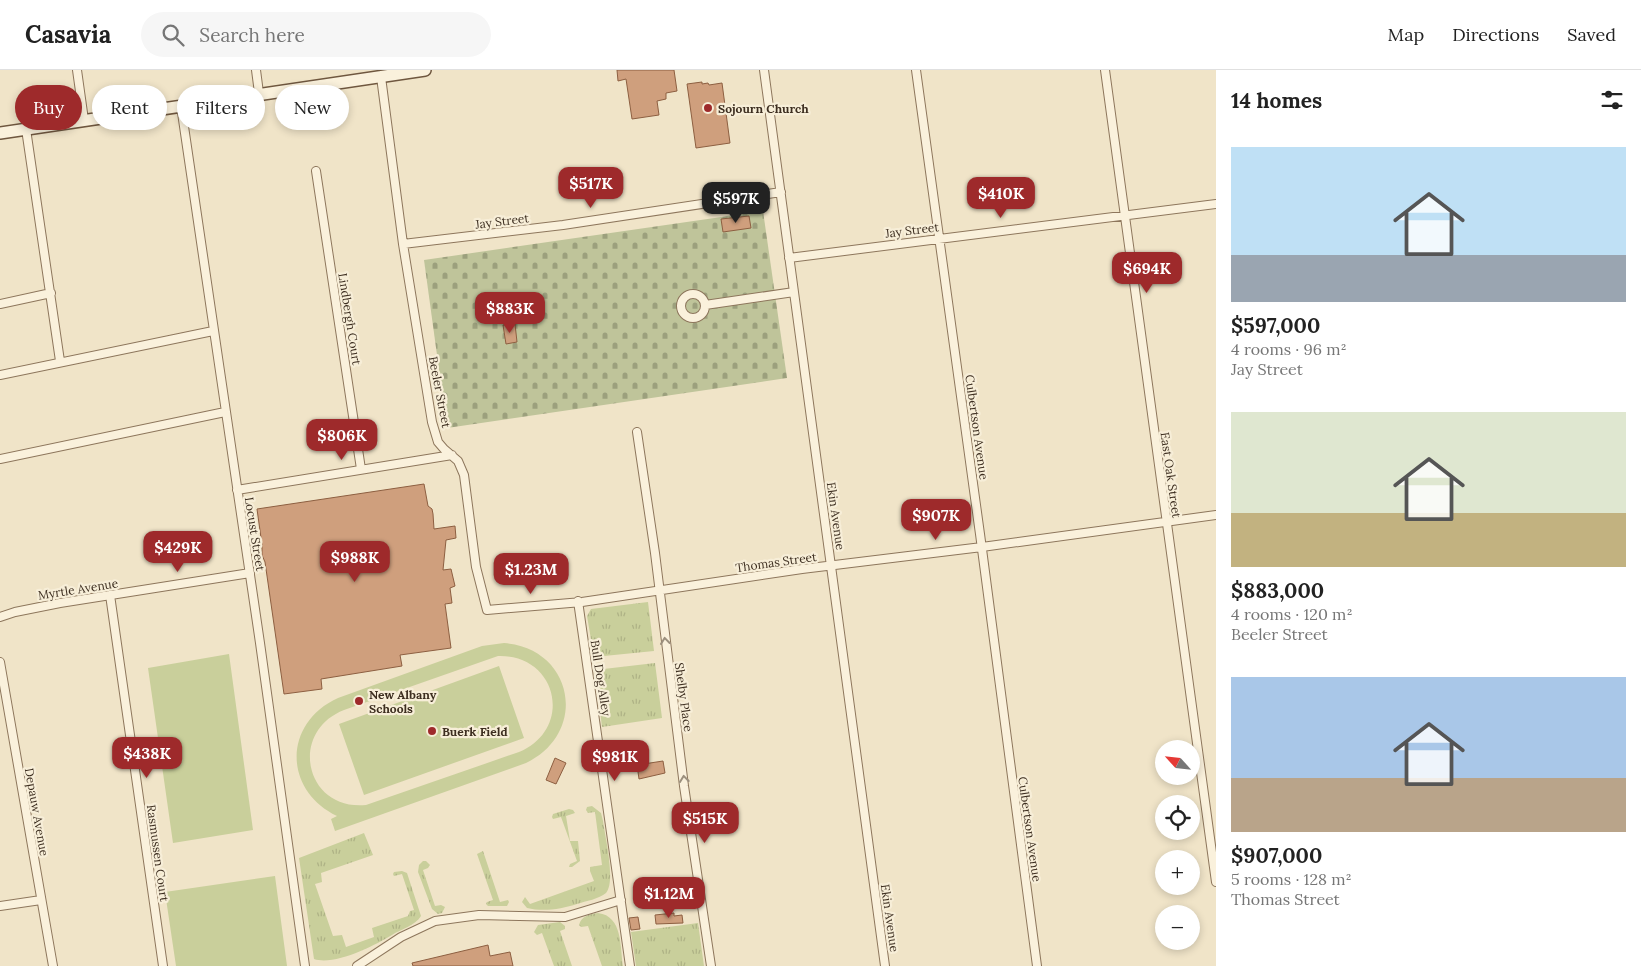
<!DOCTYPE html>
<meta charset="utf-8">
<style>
:root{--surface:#fff;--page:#f6f6f6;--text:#222;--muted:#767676;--line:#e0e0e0;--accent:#9e2a2b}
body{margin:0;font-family:Lora,serif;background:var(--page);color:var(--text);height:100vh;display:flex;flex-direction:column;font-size:19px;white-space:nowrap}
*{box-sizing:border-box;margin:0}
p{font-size:16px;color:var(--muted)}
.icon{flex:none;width:28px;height:28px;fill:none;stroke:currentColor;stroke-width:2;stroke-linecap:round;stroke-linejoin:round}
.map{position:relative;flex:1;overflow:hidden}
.details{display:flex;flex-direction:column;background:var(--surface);width:425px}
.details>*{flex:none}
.hud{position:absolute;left:15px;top:15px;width:475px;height:45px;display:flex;gap:10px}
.needle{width:32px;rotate:297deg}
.buttons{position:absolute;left:1155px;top:670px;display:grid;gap:10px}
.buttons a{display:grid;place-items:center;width:45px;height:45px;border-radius:50%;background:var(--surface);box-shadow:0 2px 8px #0003;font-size:25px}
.price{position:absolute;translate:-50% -42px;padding:0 11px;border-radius:10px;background:var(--accent);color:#fff;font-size:16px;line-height:32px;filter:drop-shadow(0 1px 2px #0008)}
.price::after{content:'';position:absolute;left:50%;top:30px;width:15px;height:11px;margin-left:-8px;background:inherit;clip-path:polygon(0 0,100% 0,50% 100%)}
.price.current{background:#222;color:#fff}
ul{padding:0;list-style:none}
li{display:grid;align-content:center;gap:10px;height:265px;padding:0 15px}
li span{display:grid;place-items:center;height:155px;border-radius:0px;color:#555}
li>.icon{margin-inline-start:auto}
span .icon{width:90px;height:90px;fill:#fffc;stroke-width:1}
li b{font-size:21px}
h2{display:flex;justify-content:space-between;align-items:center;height:60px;padding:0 15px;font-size:21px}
.chip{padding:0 18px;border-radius:22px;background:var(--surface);box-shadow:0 2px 8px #0003;font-size:18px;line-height:45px}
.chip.current{background:var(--accent);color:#fff}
header{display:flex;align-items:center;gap:30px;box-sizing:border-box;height:70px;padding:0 25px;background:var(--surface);border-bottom:1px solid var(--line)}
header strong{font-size:24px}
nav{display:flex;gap:28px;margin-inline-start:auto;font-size:18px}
.search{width:350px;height:45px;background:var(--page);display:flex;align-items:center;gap:12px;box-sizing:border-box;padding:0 18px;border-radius:28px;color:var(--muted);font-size:19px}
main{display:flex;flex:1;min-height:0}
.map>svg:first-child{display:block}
.grass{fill:url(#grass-tufts)}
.cemetery{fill:url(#cemetery-stones)}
.park{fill:#c9cf9b;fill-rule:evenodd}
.building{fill:#cf9f7d;stroke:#8d5f41}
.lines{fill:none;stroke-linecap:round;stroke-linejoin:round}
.street-casing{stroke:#8d765c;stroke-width:10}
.secondary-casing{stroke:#6f573f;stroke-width:14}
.street{stroke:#faf1dc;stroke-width:8}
.secondary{stroke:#faf1dc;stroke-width:11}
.oneway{stroke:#9c907e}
.poi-dot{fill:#9e2a2b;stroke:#f7eed8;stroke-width:2}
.labels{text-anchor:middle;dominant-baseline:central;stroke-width:4.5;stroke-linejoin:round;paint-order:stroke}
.poi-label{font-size:12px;font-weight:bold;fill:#3d2e20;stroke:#f7eed8;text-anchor:start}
.street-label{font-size:12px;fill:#3d2e20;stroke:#f7eed8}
</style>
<header>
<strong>Casavia</strong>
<div class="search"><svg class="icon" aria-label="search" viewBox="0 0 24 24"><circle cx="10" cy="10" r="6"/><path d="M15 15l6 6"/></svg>Search here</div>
<nav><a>Map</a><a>Directions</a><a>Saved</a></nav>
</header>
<main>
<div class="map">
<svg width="1216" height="896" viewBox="0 0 1216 896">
<defs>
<pattern id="grass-tufts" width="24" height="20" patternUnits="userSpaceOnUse" patternTransform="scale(1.25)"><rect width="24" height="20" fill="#c9cf9b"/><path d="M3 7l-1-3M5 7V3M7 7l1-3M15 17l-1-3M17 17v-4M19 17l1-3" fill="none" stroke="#aeb285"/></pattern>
<pattern id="cemetery-stones" width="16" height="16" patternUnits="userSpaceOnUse" patternTransform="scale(1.25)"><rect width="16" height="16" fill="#bfc49a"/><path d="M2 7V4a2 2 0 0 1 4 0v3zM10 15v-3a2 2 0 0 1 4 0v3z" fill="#9ca07d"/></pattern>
</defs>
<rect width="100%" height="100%" fill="#f0e4c8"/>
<path class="grass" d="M 648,532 L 654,581 L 594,587 L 587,546 L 591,539 Z
M 655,593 L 662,648 L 602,657 L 595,600 Z
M 592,736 L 601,743 L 603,751 C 605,766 616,812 606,823 C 599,829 586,831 577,834 C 562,839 543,842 527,838 L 522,832 L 525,827 L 530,834 L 594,811 L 590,801 L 590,797 L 602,795 L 595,742 L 588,743 L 586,740 L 587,737 Z
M 569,739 L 573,740 L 575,743 L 566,746 L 570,771 L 578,771 L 580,791 L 572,797 L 569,797 L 570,794 L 577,791 L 561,747 L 553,749 L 552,747 L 553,744 Z
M 364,763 L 373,785 L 321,803 L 322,812 L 315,814 L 333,866 L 342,865 L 346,877 L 374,867 L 372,858 L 408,846 L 410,841 L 414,840 L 402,804 L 394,806 L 393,804 L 394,802 L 402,801 L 407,803 L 421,846 C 415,856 401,859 392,865 C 374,876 334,896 314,889 L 299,788 Z
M 483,781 L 500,832 L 508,830 L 509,832 L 507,836 L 488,836 L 486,834 L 487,832 L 493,830 L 477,784 Z
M 423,791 L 426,791 L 430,795 L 428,798 L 423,800 L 435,836 L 441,835 L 445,837 L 442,843 L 438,844 L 432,839 L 418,802 L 419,795 Z
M 598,843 C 623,846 620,877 623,896 L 602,896 L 588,856 L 581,857 L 579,855 C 581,846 590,844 598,843 Z
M 560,852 L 565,856 L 565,859 L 560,861 L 572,896 L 554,896 L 542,863 L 537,865 L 534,862 L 538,855 Z
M 698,853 L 704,896 L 636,896 L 631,862 Z"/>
<path class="cemetery" d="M 763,141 L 787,308 L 447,358 L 424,190 Z"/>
<path class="park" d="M 504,573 C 574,578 589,663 526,693 L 335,761 L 331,749 L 337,746 C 283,720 283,653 338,628 L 482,576 ZM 498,586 C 558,584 574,659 519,682 L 366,735 C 305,741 288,662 344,640 Z
M 229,584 L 253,760 L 173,773 L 148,598 Z
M 499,596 L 524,668 L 364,725 L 339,654 Z
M 275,806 L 287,896 L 176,896 L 165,822 Z"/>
<path class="building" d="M 617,0 L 674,0 L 677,21 L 666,23 L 666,29 L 657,31 L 659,45 L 632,49 L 626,9 L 618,11 Z
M 702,12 L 702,14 L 708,13 L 709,15 L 722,13 L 730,73 L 696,78 L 687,14 Z
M 749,146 L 751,158 L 723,162 L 721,149 Z
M 515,254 L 517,272 L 506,274 L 503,255 Z
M 424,414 L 428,436 L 432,439 L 433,444 L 434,459 L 455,456 L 456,468 L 446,470 L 443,500 L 451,499 L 455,516 L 450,518 L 452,533 L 445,534 L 451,578 L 400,585 L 402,596 L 321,609 L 322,619 L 284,624 L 265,492 L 262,485 L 262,475 L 257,439 Z
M 555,688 L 566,693 L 556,714 L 546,710 Z
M 663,691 L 665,703 L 639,709 L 637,695 Z
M 674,843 L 674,846 L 682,845 L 683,853 L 656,854 L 655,845 Z
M 638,847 L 640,859 L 631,860 L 629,848 Z
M 488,875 L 490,886 L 510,882 L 513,896 L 413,896 L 412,893 Z"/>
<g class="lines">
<g class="street-casing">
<path id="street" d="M 77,0 L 84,50
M 256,0 L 259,23
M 764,0 L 885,896
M 916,0 L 980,464 L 1037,896
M 1105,0 L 1216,812
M 381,7 L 403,174 L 432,352 L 438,372 L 444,379 L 458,391 L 464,405 L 476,497 L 487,540 L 582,532 L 802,499 L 982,477 L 1216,445
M 181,36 L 260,573 L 305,896
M 26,59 L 60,291
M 316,101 L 361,399
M 403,174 L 563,155 L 781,122
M 789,188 L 1216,134
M681 236a12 12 0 1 1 24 0a12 12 0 1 1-24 0Z
M 0,234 L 51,223
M 705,235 L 794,222
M 0,305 L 213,261
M 637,362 L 655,483 L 684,716 L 711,896
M 0,389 L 225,342
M 237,420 L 452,385
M 110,525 L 163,896
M 578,531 L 630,896
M 0,547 L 15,542 L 60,533 L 250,503
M 0,592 L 53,896
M 0,836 L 41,830
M 357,896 L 401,867 L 435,851 L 479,845 L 565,847 L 621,830"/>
</g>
<g class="secondary-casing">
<path id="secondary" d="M 0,63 L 425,0"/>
</g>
<use href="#street" class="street"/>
<use href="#secondary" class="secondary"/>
</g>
<defs><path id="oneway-chevron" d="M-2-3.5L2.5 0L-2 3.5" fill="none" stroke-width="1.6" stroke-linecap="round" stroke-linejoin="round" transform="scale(1.25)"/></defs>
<g class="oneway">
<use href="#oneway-chevron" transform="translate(665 571) rotate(-97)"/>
<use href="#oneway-chevron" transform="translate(684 709) rotate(-97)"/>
</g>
<g class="poi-dot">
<circle cx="708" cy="38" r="5"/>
<circle cx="359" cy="631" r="5"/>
<circle cx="432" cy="661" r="5"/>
</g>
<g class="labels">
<g class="poi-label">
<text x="718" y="38">Sojourn Church</text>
<text x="369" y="624">New Albany<tspan x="369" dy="14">Schools</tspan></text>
<text x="442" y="661">Buerk Field</text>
</g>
<g class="street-label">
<text transform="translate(502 151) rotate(-7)">Jay Street</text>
<text transform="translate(912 160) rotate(-7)">Jay Street</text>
<text transform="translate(350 249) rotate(81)">Lindbergh Court</text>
<text transform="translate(440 322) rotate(79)">Beeler Street</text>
<text transform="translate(977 357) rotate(82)">Culbertson Avenue</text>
<text transform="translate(1171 405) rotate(82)">East Oak Street</text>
<text transform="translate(836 446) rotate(82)">Ekin Avenue</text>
<text transform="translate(255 464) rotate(81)">Locust Street</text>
<text transform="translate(776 492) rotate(-8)">Thomas Street</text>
<text transform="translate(78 519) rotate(-9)">Myrtle Avenue</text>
<text transform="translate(601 608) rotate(81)">Bull Dog Alley</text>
<text transform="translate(684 627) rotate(82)">Shelby Place</text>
<text transform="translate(37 742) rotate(80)">Depauw Avenue</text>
<text transform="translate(1030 759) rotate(82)">Culbertson Avenue</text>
<text transform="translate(158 783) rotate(82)">Rasmussen Court</text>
<text transform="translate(890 848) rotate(82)">Ekin Avenue</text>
</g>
</g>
</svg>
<div class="buttons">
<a><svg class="needle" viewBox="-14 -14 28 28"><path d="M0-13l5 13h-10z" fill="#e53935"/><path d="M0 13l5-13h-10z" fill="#767676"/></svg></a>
<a><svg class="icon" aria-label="locate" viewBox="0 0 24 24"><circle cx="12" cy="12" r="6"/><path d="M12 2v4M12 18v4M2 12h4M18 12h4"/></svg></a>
<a>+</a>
<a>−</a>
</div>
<b class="price" style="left:591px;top:139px">$517K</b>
<b class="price" style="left:1001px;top:149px">$410K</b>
<b class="price current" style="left:736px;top:154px">$597K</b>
<b class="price" style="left:1147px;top:224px">$694K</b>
<b class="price" style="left:510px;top:264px">$883K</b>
<b class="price" style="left:342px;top:391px">$806K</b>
<b class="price" style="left:936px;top:471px">$907K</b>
<b class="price" style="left:178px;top:503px">$429K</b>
<b class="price" style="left:355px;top:513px">$988K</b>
<b class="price" style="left:531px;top:525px">$1.23M</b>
<b class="price" style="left:147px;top:709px">$438K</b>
<b class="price" style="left:615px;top:712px">$981K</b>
<b class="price" style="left:705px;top:774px">$515K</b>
<b class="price" style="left:669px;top:849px">$1.12M</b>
<div class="hud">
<a class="chip current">Buy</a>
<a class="chip">Rent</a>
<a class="chip">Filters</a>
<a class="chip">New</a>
</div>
</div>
<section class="details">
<h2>14 homes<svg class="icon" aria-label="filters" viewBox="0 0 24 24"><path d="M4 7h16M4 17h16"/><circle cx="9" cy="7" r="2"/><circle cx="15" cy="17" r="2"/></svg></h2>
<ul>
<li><span style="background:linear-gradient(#bfe0f5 70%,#9aa5b1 0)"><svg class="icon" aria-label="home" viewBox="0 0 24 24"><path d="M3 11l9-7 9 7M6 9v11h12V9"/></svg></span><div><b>$597,000</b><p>4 rooms · 96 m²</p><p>Jay Street</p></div></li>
<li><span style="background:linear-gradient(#dfe7d0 65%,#c2b280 0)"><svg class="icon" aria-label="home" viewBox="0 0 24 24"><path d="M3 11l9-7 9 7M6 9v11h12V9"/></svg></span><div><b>$883,000</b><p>4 rooms · 120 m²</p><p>Beeler Street</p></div></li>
<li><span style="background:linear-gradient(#a9c7e8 65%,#b9a48a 0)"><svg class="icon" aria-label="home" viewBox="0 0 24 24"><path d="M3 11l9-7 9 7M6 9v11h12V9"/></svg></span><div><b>$907,000</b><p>5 rooms · 128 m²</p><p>Thomas Street</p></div></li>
</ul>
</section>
</main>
